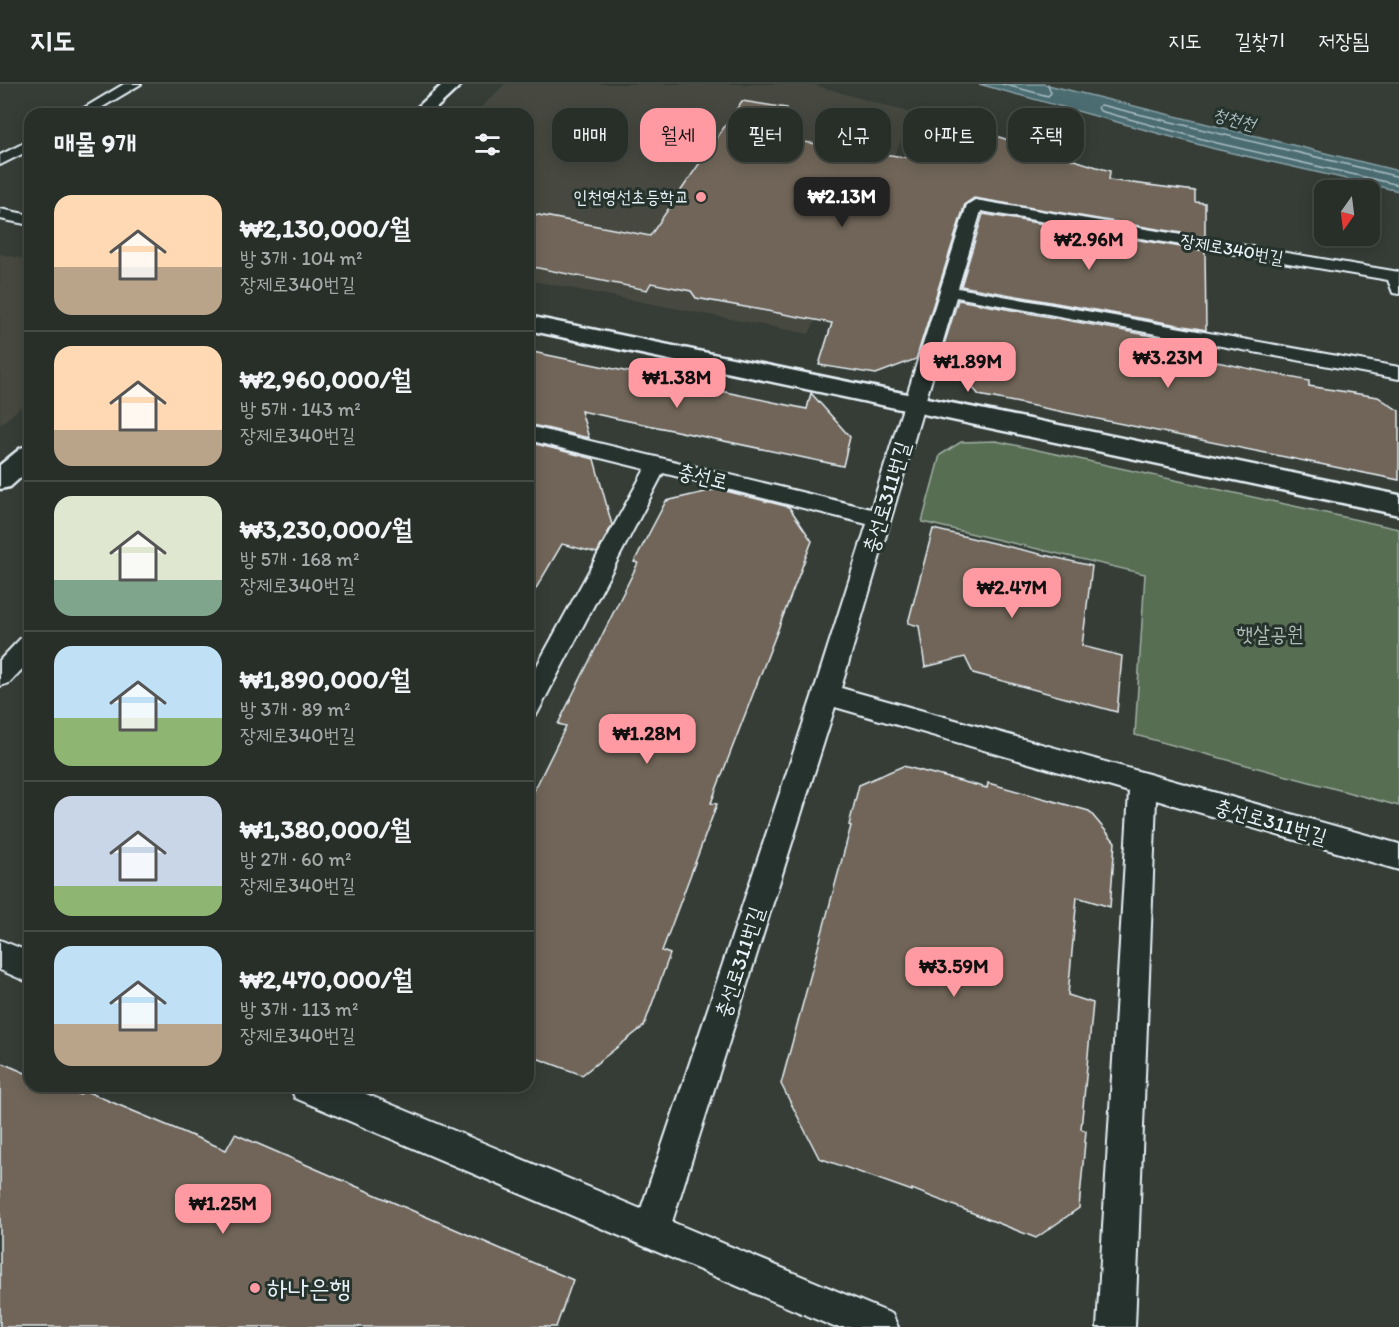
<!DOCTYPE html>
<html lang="ko">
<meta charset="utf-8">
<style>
:root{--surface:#282e28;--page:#343a34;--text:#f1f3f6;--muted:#a5a8a8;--line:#444a45;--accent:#ff9aa2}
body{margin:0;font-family:Itim,"Poor Story",sans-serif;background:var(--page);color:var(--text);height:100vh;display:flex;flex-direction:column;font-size:22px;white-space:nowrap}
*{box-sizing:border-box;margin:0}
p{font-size:20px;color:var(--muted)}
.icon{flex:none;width:33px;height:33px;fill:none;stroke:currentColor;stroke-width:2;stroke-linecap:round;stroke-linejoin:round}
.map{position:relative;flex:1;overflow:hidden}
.sheet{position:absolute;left:24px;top:24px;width:510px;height:984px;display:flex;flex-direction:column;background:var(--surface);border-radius:18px;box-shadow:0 3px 15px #0003,0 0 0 2px var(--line)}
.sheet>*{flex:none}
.hud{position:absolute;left:552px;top:24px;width:570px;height:54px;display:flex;gap:12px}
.needle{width:39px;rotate:194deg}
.buttons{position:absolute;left:1314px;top:96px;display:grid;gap:12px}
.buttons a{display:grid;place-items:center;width:66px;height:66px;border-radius:12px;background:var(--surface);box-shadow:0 3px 15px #0003,0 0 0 2px var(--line);font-size:30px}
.price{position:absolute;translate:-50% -51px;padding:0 14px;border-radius:12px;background:var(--accent);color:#111;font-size:20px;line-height:39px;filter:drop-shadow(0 2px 3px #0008)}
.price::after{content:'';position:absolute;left:50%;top:36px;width:18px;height:14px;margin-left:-9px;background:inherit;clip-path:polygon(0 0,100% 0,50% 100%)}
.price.selected{background:#222;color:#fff}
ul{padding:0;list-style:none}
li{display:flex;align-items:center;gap:18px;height:150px;padding:0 30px}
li+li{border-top:2px solid var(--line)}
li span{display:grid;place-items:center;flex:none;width:168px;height:120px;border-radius:18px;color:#555}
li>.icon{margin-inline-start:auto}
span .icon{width:72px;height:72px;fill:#fffc;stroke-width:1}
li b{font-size:26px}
h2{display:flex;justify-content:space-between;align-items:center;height:72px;padding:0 30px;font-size:26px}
.tag{padding:0 21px;border-radius:18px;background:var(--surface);box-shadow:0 3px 15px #0003,0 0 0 2px var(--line);font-size:21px;line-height:54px}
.tag.selected{background:var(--accent);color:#111}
header{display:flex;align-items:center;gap:36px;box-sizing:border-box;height:84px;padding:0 30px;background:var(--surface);border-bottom:2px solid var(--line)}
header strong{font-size:28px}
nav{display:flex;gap:33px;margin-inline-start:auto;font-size:21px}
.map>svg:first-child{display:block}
.built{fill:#464940}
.green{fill:#596e52;stroke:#a0b0a5;stroke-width:1.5}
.water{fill:#4b6d72;stroke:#8aa2a8;stroke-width:1.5}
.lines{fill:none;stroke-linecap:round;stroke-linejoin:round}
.shore{stroke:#a9bcc2;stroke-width:1.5}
.building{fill:#6f6558;stroke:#e8f1f8;stroke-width:1.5}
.service-casing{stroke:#e8f1f8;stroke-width:4}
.minor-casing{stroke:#e8f1f8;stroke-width:5}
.tertiary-casing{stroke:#e8f1f8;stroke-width:5}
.service{fill:#26332d;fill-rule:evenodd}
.minor{fill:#26332d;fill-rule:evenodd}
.tertiary{fill:#26332d;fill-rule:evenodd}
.poi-dot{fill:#ff9aa2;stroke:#26332d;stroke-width:2}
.labels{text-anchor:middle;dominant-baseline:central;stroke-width:6;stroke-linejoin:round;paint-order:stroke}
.far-water-label{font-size:18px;font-style:italic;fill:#a9bcc2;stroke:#26332d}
.far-poi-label{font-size:18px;fill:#e8f1f8;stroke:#26332d;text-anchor:end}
.far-street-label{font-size:18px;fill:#e8f1f8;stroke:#26332d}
.street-label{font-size:21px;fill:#e8f1f8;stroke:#26332d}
.park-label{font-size:21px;fill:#afbdb6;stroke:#26332d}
.near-poi-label{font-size:26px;fill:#e8f1f8;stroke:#26332d;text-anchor:start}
</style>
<header>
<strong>지도</strong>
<nav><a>지도</a><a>길찾기</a><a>저장됨</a></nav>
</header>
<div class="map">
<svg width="1399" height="1243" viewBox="0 0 1399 1243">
<rect width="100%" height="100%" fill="#353d36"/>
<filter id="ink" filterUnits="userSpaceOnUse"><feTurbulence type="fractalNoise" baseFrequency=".0167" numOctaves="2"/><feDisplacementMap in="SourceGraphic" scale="12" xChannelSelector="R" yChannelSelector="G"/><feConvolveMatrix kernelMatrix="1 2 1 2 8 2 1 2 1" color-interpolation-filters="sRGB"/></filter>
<g filter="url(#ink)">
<path class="built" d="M 505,0 L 811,0 L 914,30 L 809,250 L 528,196 L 528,30 L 474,30 Z
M 0,170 L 30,176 L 30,315 L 0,341 Z"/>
<path class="green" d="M 996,357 L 1399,445 L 1399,722 L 1135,651 L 1145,490 L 922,438 L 940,371 L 961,358 Z"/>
<path class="water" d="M 979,0 L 1044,0 L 1399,87 L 1399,107 L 1215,65 Z"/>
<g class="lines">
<path class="shore" d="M 1002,0 L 1048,12 L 1051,9 L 1048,0
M 1399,93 L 1101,21 L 1098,23 L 1100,27 L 1217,59 L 1399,101"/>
</g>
<path class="building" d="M 742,17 L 787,24 L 770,53 L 917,75 L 932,37 L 963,42 L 1110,87 L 1109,96 L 1195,107 L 1195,118 L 1205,119 L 1205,153 L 974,114 L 965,120 L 916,275 L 876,290 L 819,281 L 832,239 L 696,214 L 691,207 L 651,199 L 647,206 L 528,182 L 528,129 L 650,152 Z
M 983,130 L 1205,167 L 1206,246 L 961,202 Z
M 958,216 L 1207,262 L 1207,276 L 1309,297 L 1309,302 L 1378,313 L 1399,327 L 1399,396 L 979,311 L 942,267 Z
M 528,267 L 807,325 L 811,309 L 850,353 L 843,382 L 581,327 L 589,354 L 528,340 Z
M 528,358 L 594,375 L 612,441 L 597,469 L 562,460 L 528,518 Z
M 718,405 L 789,423 L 812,457 L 711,719 L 717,720 L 662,867 L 670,870 L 644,942 L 582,991 L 528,971 L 528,719 L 566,642 L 558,640 L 638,479 L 634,478 L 666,417 Z
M 933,445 L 1092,482 L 1082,562 L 1122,572 L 1117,628 L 973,589 L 965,573 L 925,583 L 919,542 L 908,539 Z
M 903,682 L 987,704 L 988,699 L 1089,727 L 1115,758 L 1110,823 L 1077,813 L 1068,911 L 1093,919 L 1081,1045 L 1086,1047 L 1079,1124 L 1036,1154 L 912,1105 L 912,1107 L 819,1074 L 781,1000 L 851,742 L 849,741 L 859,701 Z
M 0,978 L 30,991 L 30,1002 L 58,1002 L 80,1011 L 83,1006 L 226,1066 L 235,1050 L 573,1196 L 556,1243 L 0,1243 Z"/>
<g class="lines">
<g class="service-casing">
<path id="service" d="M 124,0 L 141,0 L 91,30 L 74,30 Z
M 30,56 L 30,66 L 0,81 L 0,71 Z
M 975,116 L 1399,188 L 1399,210 L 1393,209 L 1388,196 L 981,127 L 958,204 L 1399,283 L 1399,295 L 956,213 L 841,604 L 1399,760 L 1399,786 L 1156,716 L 1135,1243 L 1097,1243 L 1129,708 L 835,623 L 672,1138 L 892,1230 L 898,1243 L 834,1243 L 295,1014 L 290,1002 L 347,1002 L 641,1125 L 813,610 L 867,440 L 663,389 L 537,630 L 528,633 L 528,598 L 645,385 L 528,356 L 528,342 L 871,425 L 967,121 Z
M 0,125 L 30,131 L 30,141 L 0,135 Z
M 30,551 L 30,577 L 9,599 L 0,602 L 0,576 L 21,554 Z
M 0,856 L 30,868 L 30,899 L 0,886 Z"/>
</g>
<g class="minor-casing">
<path id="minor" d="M 528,232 L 1399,411 L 1399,431 L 528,246 Z"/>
</g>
<g class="tertiary-casing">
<path id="tertiary" d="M 443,0 L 462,0 L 430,30 L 410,30 Z
M 30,361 L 30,385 L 10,403 L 0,405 L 0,381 L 21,364 Z"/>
</g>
<use href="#service" class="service"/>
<use href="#minor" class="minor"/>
<use href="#tertiary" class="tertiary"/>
</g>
</g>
<g class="poi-dot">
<circle cx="701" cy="113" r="6"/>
<circle cx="255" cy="1204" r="6"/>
</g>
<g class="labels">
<g class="far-water-label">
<text transform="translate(1234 35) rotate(15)">청천천</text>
</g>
<g class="far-poi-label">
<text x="689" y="113">인천영선초등학교</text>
</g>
<g class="far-street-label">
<text transform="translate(1232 165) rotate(10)">장제로340번길</text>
</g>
<g class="street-label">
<text transform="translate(703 392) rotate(14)">충선로</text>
<text transform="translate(886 413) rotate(-73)">충선로311번길</text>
<text transform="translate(1271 737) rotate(16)">충선로311번길</text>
<text transform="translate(739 878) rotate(-72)">충선로311번길</text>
</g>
<g class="park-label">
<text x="1270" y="549">햇살공원</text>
</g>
<g class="near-poi-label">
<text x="267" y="1204">하나은행</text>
</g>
</g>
</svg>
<div class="buttons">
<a><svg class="needle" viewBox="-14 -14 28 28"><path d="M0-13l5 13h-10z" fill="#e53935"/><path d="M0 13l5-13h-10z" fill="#a5a8a8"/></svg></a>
</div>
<b class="price selected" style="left:842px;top:144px">₩2.13M</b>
<b class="price" style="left:1089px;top:187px">₩2.96M</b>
<b class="price" style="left:1168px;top:305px">₩3.23M</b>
<b class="price" style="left:968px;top:309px">₩1.89M</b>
<b class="price" style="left:677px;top:325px">₩1.38M</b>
<b class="price" style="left:1012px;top:535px">₩2.47M</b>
<b class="price" style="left:647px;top:681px">₩1.28M</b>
<b class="price" style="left:954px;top:914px">₩3.59M</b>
<b class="price" style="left:223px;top:1151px">₩1.25M</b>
<div class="hud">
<a class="tag">매매</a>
<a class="tag selected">월세</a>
<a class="tag">필터</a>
<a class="tag">신규</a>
<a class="tag">아파트</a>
<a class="tag">주택</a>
</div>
<section class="sheet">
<h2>매물 9개<svg class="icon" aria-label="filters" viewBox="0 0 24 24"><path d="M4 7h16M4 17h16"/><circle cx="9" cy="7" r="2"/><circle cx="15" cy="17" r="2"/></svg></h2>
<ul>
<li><span style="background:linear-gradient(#ffd9b3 60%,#b9a48a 0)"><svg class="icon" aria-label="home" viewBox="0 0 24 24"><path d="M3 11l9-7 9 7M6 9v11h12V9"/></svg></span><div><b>₩2,130,000/월</b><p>방 3개 · 104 m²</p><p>장제로340번길</p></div></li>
<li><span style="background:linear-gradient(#ffd9b3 70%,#b9a48a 0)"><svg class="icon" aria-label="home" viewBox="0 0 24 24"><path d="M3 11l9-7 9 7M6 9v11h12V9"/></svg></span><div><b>₩2,960,000/월</b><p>방 5개 · 143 m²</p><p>장제로340번길</p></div></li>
<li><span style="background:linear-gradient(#dfe7d0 70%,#7fa58c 0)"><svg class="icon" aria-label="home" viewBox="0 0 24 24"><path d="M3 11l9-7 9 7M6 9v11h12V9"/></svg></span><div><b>₩3,230,000/월</b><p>방 5개 · 168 m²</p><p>장제로340번길</p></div></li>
<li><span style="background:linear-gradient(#bfe0f5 60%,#8fb573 0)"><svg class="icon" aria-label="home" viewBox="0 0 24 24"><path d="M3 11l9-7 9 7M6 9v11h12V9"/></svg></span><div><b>₩1,890,000/월</b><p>방 3개 · 89 m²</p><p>장제로340번길</p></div></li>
<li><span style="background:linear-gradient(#c9d6e8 75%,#8fb573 0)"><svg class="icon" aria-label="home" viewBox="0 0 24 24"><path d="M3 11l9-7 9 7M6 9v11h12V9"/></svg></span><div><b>₩1,380,000/월</b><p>방 2개 · 60 m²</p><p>장제로340번길</p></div></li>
<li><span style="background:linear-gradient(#bfe0f5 65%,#b9a48a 0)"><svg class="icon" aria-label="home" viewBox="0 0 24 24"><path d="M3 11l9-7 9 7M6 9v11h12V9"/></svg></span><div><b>₩2,470,000/월</b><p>방 3개 · 113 m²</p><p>장제로340번길</p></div></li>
</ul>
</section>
</div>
